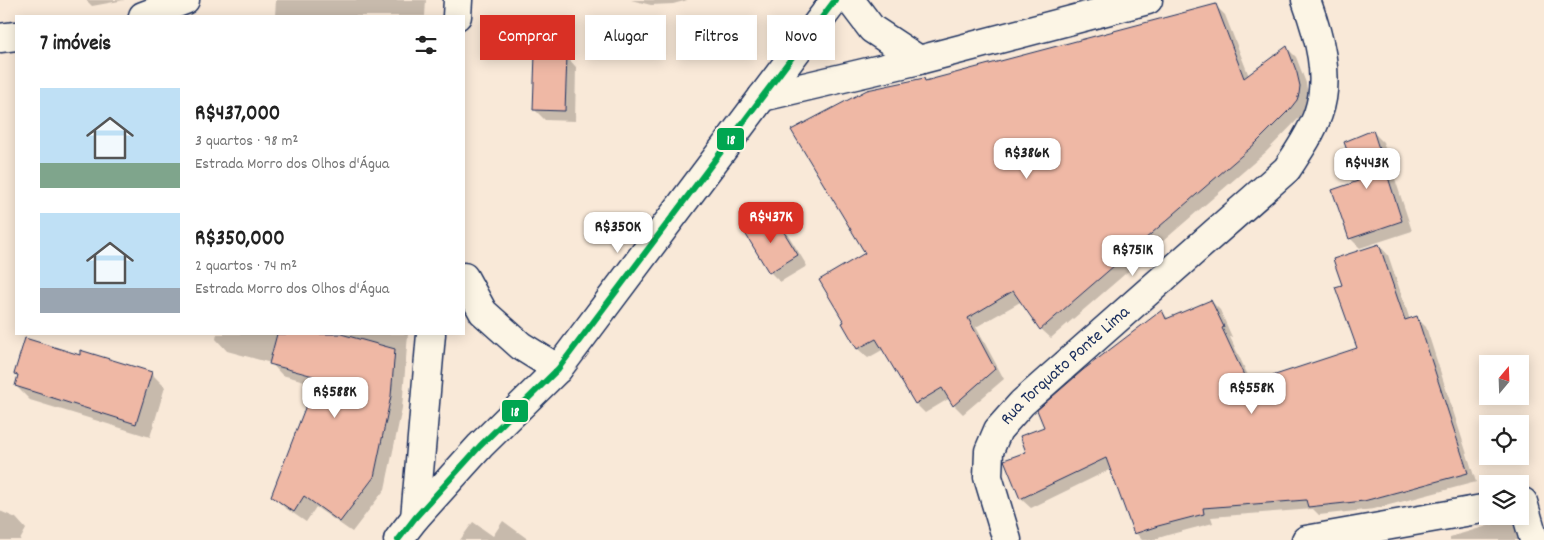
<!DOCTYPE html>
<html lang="pt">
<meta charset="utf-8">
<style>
:root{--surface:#fff;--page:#f6f6f6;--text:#222;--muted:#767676;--accent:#d93025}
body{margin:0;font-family:Dekko,sans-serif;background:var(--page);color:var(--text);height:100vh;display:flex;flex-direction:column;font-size:19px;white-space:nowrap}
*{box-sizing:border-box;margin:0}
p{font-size:16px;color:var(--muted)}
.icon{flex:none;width:28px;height:28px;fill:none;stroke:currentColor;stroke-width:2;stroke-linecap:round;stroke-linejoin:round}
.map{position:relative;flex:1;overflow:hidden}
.details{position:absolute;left:15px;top:15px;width:450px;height:320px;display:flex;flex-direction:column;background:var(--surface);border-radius:0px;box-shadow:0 2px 12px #0003}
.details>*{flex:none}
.banner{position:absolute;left:480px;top:15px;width:475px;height:45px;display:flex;gap:10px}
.needle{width:32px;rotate:19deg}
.fabs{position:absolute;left:1479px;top:355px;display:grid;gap:10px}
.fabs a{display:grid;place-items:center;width:50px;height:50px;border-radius:0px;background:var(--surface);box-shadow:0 2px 12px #0003;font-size:25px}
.price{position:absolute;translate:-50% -42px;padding:0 11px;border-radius:10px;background:#fff;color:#222;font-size:16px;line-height:32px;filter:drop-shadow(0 1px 2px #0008)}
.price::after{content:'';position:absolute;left:50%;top:30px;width:15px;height:11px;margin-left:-8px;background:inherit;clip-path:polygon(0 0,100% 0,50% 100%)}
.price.on{background:var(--accent);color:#fff}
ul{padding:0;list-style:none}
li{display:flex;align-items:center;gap:15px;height:125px;padding:0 25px}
li span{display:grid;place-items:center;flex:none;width:140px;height:100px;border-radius:0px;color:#555}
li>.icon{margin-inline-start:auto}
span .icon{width:60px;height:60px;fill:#fffc;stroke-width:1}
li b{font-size:21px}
h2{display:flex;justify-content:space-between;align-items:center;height:60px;padding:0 25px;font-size:21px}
.tag{padding:0 18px;border-radius:0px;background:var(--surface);box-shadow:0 2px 12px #0003;font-size:18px;line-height:45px}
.tag.on{background:var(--accent);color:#fff}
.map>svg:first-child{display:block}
.shadow{fill:#0003}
.building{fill:#efb8a5;stroke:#1b2f5e}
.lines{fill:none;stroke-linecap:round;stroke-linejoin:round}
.minor-casing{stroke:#1b2f5e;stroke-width:31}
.tertiary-casing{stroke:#1b2f5e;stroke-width:31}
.secondary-casing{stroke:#1b2f5e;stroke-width:31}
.minor{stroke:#fcf5e5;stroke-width:28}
.tertiary{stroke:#fcf5e5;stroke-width:28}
.secondary{stroke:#fcf5e5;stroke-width:28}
.bus-1-casing{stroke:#fcf5e5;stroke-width:10}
.bus-1{stroke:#00a651;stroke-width:6}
.labels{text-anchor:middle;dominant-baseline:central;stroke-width:4;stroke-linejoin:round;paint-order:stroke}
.street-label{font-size:18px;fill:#1b2f5e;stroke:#fcf5e5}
.line-badge{stroke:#fcf5e5;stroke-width:2}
.badge-label{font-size:14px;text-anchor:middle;font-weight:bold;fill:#fff}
</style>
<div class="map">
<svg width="1544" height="540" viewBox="0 0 1544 540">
<rect width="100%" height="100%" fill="#f9e9d8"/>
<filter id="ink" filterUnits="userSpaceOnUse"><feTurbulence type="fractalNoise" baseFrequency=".02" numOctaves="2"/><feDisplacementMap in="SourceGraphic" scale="10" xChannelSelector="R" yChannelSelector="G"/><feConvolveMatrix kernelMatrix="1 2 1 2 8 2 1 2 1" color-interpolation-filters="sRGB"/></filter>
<g filter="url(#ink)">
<path class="shadow" d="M 86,0 L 125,0 L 92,6 Z
M 276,0 L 426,0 L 425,16 L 275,16 Z
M 631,0 L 688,0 L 673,4 L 651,5 Z
M 1216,6 L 1225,15 L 1249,76 L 1287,48 L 1296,57 L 1306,83 L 1308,96 L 1308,103 L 1299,118 L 1266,152 L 1051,338 L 1041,329 L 1022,301 L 976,327 L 1004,379 L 963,414 L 954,405 L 950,398 L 925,413 L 916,404 L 884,349 L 868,358 L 858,349 L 844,323 L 845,322 L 867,253 L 926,82 Z
M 566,56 L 576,67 L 575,121 L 545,120 L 534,109 Z
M 1372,131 L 1383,142 L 1412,231 L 1360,248 L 1350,238 L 1359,182 Z
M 774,217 L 784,228 L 807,266 L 780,282 L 770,272 Z
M 1379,245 L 1388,255 L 1410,320 L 1416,317 L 1426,327 L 1476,482 L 1374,509 L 1319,515 L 1313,509 L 1211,517 L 1213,523 L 1168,535 L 1152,540 L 1142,540 L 1136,533 L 1111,469 L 1031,508 L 1021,499 L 1006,461 L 1027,453 L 1046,427 L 1162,312 L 1169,319 L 1211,301 L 1220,310 L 1232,337 L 1230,337 L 1252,384 L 1358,349 L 1343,286 Z
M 217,334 L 408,334 L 402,408 L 385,489 L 352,532 L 316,507 L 306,522 L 284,507 L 273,496 L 316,384 L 282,375 L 271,363 L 227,351 L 216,339 Z
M 80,356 L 151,373 L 165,387 L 150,437 L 30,400 L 16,386 L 19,377 L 16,374 Z
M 0,511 L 16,518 L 26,529 L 20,540 L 0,540 Z
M 1511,519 L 1521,529 L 1524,540 L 1450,540 L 1450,537 Z
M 503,521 L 529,540 L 460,540 L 473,522 L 493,536 Z"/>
<path class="building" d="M 1216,4 L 1244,78 L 1287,46 L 1297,73 L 1300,86 L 1299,94 L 1297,100 L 1290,109 L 1256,143 L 1040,330 L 1013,291 L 968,318 L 995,369 L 953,406 L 942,388 L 915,404 L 876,339 L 857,349 L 842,323 L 844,322 L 819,280 L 865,253 L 791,130 L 867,90 L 924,78 L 925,81 Z
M 535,54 L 567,55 L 565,111 L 533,110 Z
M 1373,130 L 1402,221 L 1349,239 L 1332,190 L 1358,181 L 1344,142 Z
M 774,216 L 798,255 L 769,273 L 745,233 Z
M 1379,244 L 1405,320 L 1417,316 L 1468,473 L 1364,501 L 1308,507 L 1306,500 L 1203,508 L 1204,514 L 1158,526 L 1134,534 L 1106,458 L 1020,499 L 1004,460 L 1026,452 L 1020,436 L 1044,427 L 1037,410 L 1083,370 L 1162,310 L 1166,319 L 1211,300 L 1224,327 L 1222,328 L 1248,384 L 1357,348 L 1335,287 L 1342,285 L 1333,259 Z
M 277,334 L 341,334 L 395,349 L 391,396 L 374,477 L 340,522 L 304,496 L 294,512 L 271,496 L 317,377 L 269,364 Z
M 25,338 L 80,355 L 80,350 L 152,372 L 136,424 L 15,386 L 18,375 L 14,374 Z"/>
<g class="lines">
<g class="minor-casing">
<g id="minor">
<path d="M 850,0 L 872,29 L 919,60"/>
<path d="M 143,16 L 185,0"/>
<path d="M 0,38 L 16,36"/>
<path d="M 762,97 L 919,60 L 1148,0"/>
<path d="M 1523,502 L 1534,540"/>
<path id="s1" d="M 1007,540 L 988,477 L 989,451 L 998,430 L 1022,403 L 1287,169 C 1298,152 1311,134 1318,114 C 1331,77 1319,36 1306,0"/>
<path d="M 1306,540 L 1488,508"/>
</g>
</g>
<g class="tertiary-casing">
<path id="tertiary" d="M 457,16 L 458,0
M 464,277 L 483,312 L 521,346 L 558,369
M 415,518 L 431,334"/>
</g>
<g class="secondary-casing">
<path id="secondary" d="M 398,540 L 415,518 L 480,446 L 558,369 L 835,0"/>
</g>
<use href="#minor" class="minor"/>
<use href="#tertiary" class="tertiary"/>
<use href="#secondary" class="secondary"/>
<g class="bus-1-casing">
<path id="bus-1" d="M 398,540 L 415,518 L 480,446 L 558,369 L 835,0"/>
</g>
<use href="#bus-1" class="bus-1"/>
</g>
</g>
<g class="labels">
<g class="street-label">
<text stroke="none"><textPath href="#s1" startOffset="208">Rua Torquato Ponte Lima</textPath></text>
</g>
</g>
<g class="line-badge">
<rect x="716" y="127" width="29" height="24" rx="5" fill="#00a651"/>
<rect x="501" y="399" width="28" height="24" rx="5" fill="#00a651"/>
</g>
<g class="badge-label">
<text x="731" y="144">18</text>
<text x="515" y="416">18</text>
</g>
</svg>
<div class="fabs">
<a><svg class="needle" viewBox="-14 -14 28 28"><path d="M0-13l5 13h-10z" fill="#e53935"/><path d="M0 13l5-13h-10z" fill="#767676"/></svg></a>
<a><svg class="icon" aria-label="locate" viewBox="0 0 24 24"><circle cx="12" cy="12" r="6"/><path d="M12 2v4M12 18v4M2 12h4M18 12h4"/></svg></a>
<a><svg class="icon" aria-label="layers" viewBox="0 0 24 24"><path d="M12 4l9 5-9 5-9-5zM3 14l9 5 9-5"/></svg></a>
</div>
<b class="price" style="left:1027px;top:180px">R$386K</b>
<b class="price" style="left:1367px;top:190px">R$443K</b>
<b class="price on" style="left:771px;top:244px">R$437K</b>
<b class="price" style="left:618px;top:254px">R$350K</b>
<b class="price" style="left:1133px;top:277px">R$751K</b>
<b class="price" style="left:1252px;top:415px">R$558K</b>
<b class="price" style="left:335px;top:419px">R$588K</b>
<div class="banner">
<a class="tag on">Comprar</a>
<a class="tag">Alugar</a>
<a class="tag">Filtros</a>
<a class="tag">Novo</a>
</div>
<section class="details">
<h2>7 imóveis<svg class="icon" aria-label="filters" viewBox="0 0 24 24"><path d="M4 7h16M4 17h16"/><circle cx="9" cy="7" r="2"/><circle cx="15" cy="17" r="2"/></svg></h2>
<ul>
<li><span style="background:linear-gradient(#bfe0f5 75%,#7fa58c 0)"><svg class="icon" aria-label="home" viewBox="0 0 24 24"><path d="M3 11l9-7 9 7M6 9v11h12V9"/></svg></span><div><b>R$437,000</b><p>3 quartos · 98 m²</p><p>Estrada Morro dos Olhos d'Água</p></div></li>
<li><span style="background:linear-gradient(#bfe0f5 75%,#9aa5b1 0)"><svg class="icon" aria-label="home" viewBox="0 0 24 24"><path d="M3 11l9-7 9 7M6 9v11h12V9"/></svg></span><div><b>R$350,000</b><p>2 quartos · 74 m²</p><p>Estrada Morro dos Olhos d'Água</p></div></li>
</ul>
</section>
</div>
